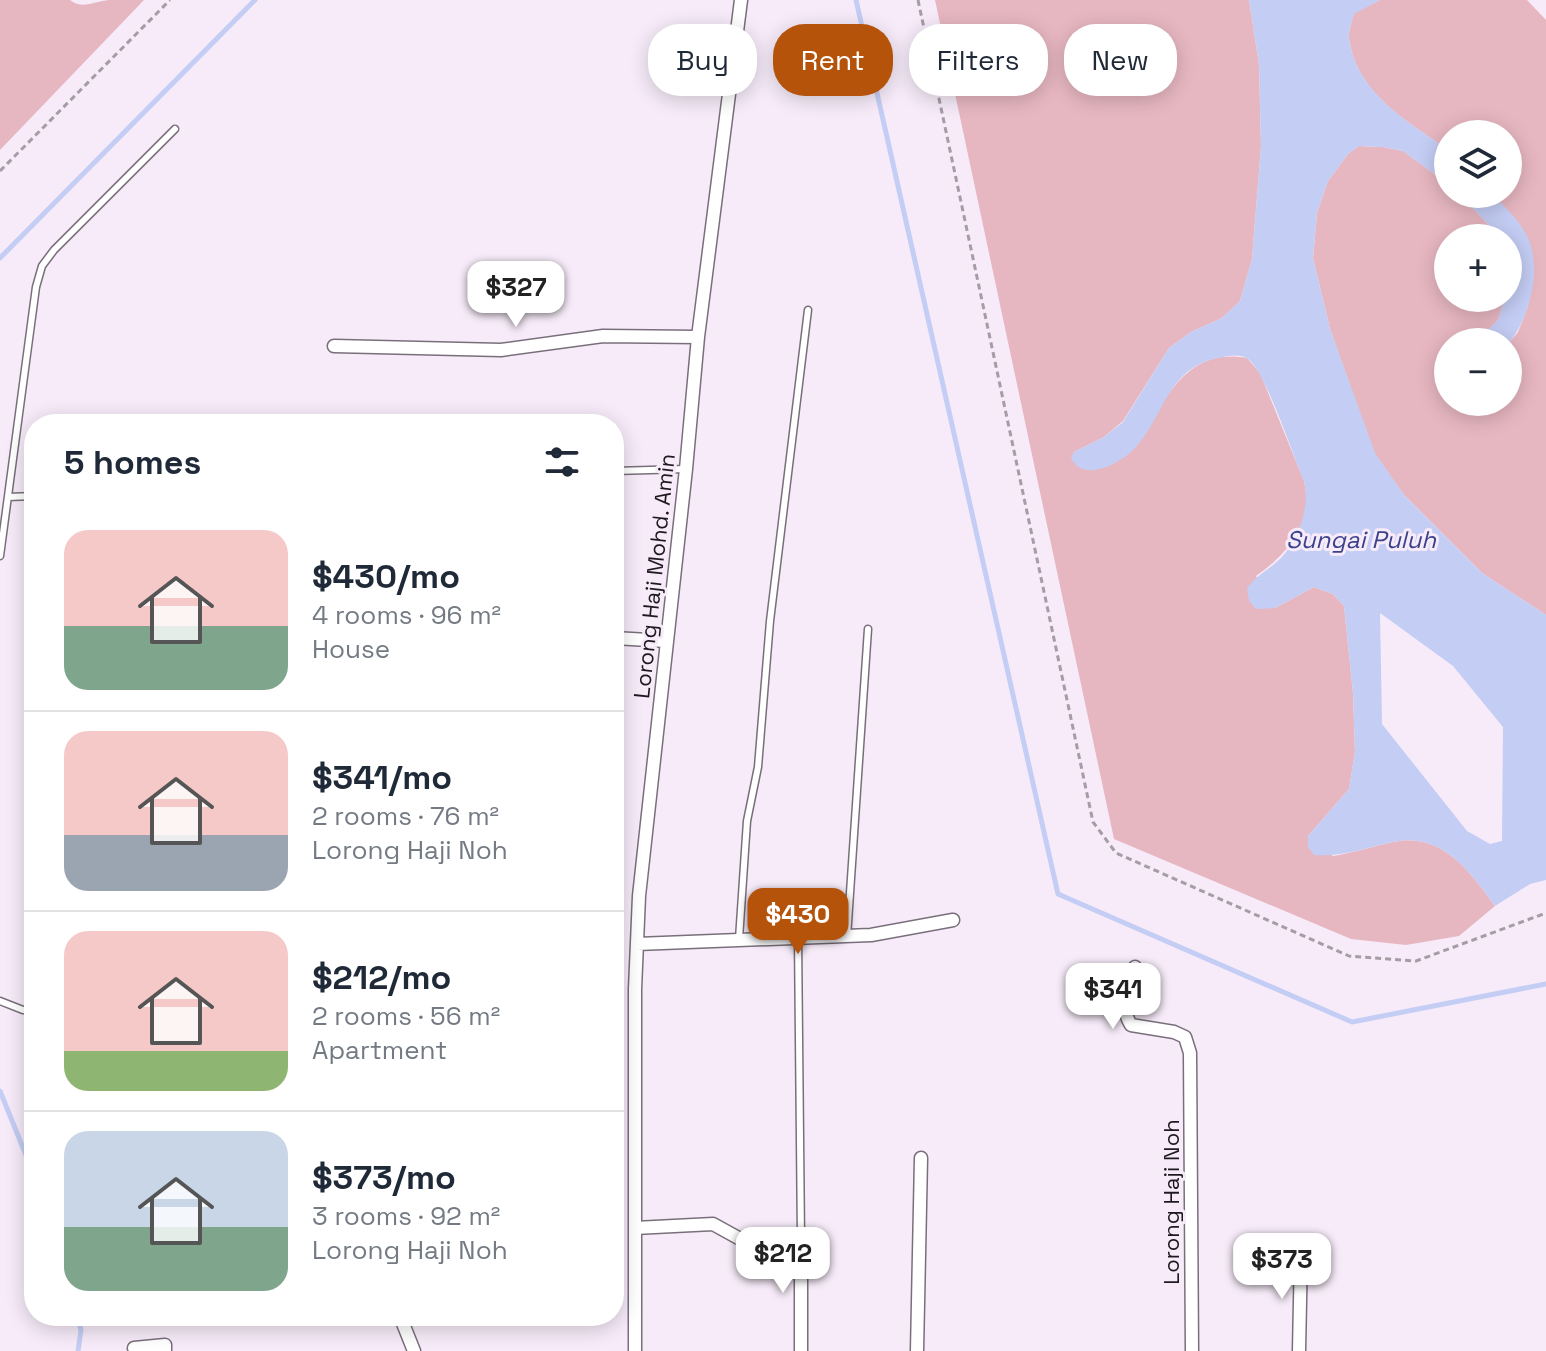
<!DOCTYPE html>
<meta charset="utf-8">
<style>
:root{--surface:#fff;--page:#f6f6f7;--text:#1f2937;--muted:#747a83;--line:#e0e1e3;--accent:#b45309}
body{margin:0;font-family:"Space Grotesk",sans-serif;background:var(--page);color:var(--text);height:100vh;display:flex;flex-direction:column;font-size:30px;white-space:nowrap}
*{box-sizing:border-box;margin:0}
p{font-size:26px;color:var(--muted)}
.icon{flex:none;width:44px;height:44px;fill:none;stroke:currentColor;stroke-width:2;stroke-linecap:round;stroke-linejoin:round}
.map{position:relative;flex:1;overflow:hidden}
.side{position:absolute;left:24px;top:414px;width:600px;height:912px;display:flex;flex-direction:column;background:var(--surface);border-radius:32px;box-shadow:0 4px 20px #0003}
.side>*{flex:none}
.banner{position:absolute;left:648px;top:24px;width:760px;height:72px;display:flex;gap:16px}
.fabs{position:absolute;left:1434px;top:120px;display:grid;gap:16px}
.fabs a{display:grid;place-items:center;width:88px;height:88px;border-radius:50%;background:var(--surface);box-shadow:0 4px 20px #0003;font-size:40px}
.price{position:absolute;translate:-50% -68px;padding:0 18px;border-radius:16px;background:#fff;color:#222;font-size:26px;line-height:52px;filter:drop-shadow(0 2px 4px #0008)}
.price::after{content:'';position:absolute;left:50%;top:48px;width:24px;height:18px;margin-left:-12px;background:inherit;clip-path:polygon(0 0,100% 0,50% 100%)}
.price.on{background:var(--accent);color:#fff}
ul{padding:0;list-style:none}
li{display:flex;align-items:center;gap:24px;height:200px;padding:0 40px}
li+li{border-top:2px solid var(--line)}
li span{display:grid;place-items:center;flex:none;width:224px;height:160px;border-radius:24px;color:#555}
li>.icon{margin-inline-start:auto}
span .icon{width:96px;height:96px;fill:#fffc;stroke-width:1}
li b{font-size:34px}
h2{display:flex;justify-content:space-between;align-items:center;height:96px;padding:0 40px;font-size:34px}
.pill{padding:0 28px;border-radius:32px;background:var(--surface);box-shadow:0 4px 20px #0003;font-size:28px;line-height:72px}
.pill.on{background:var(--accent);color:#fff}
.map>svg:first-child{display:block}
.green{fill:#e7b7c1}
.water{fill:#c4cdf4;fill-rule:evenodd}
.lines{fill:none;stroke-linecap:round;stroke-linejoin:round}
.stream{stroke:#c4cdf4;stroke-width:5}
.lane-casing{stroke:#796f7b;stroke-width:9}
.street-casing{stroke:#796f7b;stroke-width:15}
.path{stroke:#a59ca6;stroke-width:3;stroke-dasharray:6 4;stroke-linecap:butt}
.lane{stroke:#fff;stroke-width:6}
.street{stroke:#fff;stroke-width:12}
.labels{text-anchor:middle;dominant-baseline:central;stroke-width:6;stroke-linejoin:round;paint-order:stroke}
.street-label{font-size:22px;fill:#1d191e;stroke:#f7ebf9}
.water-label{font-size:24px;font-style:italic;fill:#3a428c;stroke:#f7ebf9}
</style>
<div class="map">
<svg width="1546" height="1351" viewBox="0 0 1546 1351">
<rect width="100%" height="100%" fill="#f7ebf9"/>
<path class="green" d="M 0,0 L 70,0 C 83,10 95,1 109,0 C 121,0 133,0 144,0 L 0,150 Z
M 935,0 L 1249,0 L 1259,64 L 1261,147 L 1252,259 L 1240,301 L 1222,318 L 1191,332 L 1169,348 L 1123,421 L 1104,437 L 1074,452 L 1133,450 C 1163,407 1182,346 1247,358 L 1260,373 L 1304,481 C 1314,522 1288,554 1256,576 L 1275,608 L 1314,587 L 1333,594 L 1344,606 L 1353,693 L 1355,752 L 1349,789 L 1308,836 L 1333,856 C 1353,853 1373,846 1393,842 C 1441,831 1470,871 1495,906 L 1459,936 L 1406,945 L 1351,939 L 1114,839 Z
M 1380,0 L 1527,0 L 1546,20 L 1546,615 L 1482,573 L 1404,495 L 1374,453 L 1330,329 L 1313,258 L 1317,213 L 1328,181 L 1348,154 L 1359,146 L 1383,147 L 1403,151 L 1448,184 L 1448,194 L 1459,194 L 1488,224 L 1494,238 L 1448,238 L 1448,298 L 1505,298 L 1498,320 L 1476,342 L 1448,342 L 1448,402 L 1508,402 L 1508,344 L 1518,332 L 1528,306 L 1534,272 L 1505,208 L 1492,194 L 1508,194 L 1508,134 L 1448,134 L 1448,150 C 1407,121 1356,93 1349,38 C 1348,31 1352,21 1354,13 Z"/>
<path class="water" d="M 1249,0 L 1380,0 L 1354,14 C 1352,21 1348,31 1349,39 C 1357,93 1407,121 1448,150 L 1448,184 L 1403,151 L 1383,147 L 1359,146 L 1348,154 L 1328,181 L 1317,213 L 1313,258 L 1330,329 L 1375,453 L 1404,495 L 1482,573 L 1546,615 L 1546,880 L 1530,884 L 1495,906 C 1470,871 1441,831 1393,842 C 1365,848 1343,857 1314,855 L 1308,847 L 1308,836 L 1349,789 L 1355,752 L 1353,693 L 1344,606 L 1333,594 L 1314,587 L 1275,608 L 1256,609 L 1249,601 L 1247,588 C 1257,575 1270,569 1281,558 C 1299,539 1310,507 1304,481 C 1294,458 1265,370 1248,359 C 1240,353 1227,356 1218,358 C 1166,368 1165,418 1133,450 C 1119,464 1083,483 1071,458 L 1074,452 L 1104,437 L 1123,422 L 1169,348 L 1191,332 L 1222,318 L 1240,301 L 1252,259 L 1261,147 L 1259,64 ZM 1380,613 L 1453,666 L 1503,727 L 1502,841 L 1490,844 L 1467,831 L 1382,724 Z
M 1459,194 L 1492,194 C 1504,206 1521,222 1528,238 C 1542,270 1530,318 1508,344 L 1476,342 L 1498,320 L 1505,298 L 1508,298 L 1508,238 L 1494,238 L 1488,224 Z"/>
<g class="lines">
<path class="stream" d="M 856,0 L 1058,894 L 1352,1022 L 1546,984
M 0,258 L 255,0
M 0,1091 L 34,1175
M 77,1316 L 81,1330 L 78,1351"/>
<g class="lane-casing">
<path id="lane" d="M 614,471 L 686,469
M 8,497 L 34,496
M 0,556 L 36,287 L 42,266 L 54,250 L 175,129
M 847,937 L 868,629
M 798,938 L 801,1240
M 739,939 L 747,821 L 758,767 L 770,621 L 808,310
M 0,1001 L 23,1010 L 34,1010"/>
</g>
<g class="street-casing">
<path id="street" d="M 334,346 L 501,350 L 603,336 L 698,337
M 614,638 L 666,641
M 637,944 L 871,935 L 953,920
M 1135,967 C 1129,987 1119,1007 1131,1025 L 1174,1032 L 1185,1037 L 1190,1053 L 1192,1351
M 635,1228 L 713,1224 L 742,1240 L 755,1242 L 801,1240 L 801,1351
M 400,1316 L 414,1351
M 134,1348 L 165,1345 L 165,1351
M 635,1351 L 635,989 L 639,896 L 686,469 L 698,337 L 741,0
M 917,1351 L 921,1158
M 1299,1351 L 1301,1251"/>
</g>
<path class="path" d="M 918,0 L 1093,822 L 1116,853 L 1349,956 L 1416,961 L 1546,913
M 0,171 L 170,0"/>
<use href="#lane" class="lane"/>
<use href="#street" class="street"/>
</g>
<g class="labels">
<g class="street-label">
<text transform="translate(654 576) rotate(-84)">Lorong Haji Mohd. Amin</text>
<text transform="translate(1171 1202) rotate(-90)">Lorong Haji Noh</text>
</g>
<g class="water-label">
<text x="1361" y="539">Sungai Puluh</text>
</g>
</g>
</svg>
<div class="fabs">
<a><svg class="icon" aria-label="layers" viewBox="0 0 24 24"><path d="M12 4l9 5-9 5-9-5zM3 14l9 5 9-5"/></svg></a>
<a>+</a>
<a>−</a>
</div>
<b class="price" style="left:516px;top:329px">$327</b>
<b class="price on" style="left:798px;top:956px">$430</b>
<b class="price" style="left:1113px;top:1031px">$341</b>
<b class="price" style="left:783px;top:1295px">$212</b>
<b class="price" style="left:1282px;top:1301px">$373</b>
<div class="banner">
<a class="pill">Buy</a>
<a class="pill on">Rent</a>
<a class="pill">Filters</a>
<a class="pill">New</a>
</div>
<section class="side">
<h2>5 homes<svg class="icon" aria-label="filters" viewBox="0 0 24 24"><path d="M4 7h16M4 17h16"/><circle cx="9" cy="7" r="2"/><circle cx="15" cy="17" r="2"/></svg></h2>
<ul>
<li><span style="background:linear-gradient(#f6c9c9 60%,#7fa58c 0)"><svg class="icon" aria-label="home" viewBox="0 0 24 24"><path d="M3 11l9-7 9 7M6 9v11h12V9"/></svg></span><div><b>$430/mo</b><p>4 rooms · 96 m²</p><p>House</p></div></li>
<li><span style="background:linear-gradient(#f6c9c9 65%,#9aa5b1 0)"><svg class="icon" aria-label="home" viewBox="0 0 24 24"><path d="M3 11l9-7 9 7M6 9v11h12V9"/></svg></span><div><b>$341/mo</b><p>2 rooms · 76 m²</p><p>Lorong Haji Noh</p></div></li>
<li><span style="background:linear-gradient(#f6c9c9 75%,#8fb573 0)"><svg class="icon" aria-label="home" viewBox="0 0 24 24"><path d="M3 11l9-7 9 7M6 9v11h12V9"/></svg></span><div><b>$212/mo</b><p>2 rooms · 56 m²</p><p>Apartment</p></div></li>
<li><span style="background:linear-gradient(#c9d6e8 60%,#7fa58c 0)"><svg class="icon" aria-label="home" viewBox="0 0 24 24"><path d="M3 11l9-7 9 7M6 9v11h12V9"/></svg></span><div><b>$373/mo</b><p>3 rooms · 92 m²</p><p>Lorong Haji Noh</p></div></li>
</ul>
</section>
</div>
